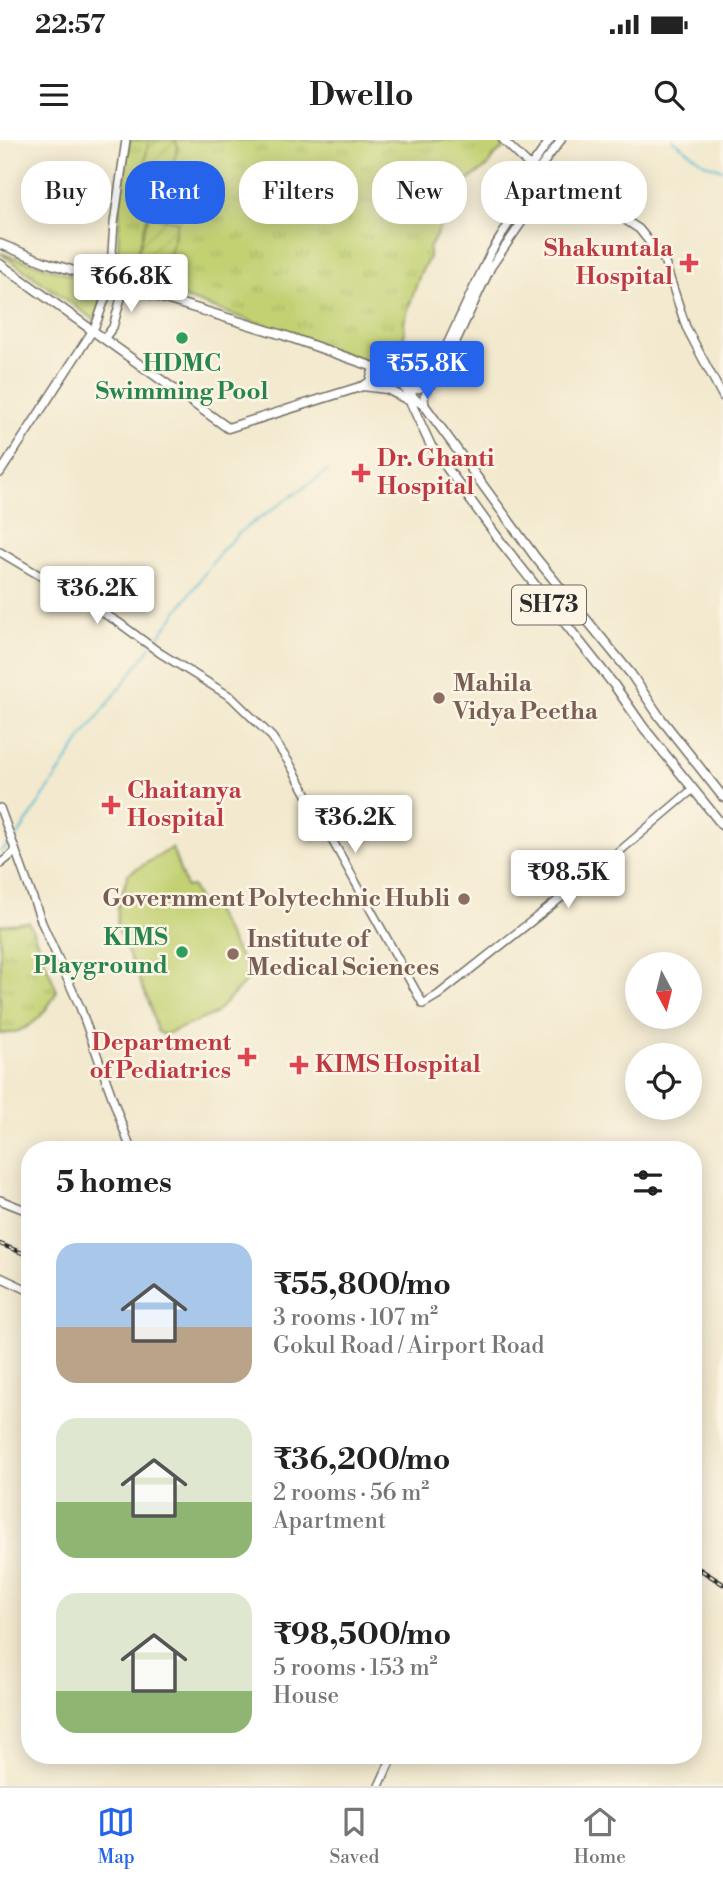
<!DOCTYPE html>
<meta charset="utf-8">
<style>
:root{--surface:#fff;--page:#f6f6f6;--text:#222;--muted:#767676;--line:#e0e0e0;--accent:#2563eb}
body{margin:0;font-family:"Libre Bodoni",serif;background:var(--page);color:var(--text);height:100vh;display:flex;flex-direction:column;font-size:26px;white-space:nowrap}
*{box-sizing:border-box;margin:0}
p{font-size:23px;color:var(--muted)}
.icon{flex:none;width:38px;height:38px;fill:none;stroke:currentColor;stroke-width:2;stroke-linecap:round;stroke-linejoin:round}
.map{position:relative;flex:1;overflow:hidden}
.drawer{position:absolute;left:21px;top:1001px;width:681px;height:623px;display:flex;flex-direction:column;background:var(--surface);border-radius:28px;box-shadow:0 4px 18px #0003}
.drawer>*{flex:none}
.guide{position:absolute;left:21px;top:21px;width:682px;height:63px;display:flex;gap:14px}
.needle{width:46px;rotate:173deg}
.fabs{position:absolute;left:625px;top:812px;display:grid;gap:14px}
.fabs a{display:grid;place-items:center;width:77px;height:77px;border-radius:50%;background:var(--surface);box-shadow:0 4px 18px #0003;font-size:35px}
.price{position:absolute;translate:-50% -60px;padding:0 16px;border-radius:7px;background:#fff;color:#222;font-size:23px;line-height:46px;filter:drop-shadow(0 2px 4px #0008)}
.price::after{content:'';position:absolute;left:50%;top:42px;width:21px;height:16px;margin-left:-10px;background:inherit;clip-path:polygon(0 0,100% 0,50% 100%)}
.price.current{background:var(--accent);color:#fff}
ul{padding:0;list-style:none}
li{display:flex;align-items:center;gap:21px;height:175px;padding:0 35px}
li span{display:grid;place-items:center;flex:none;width:196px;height:140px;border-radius:21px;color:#555}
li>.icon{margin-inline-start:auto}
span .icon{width:84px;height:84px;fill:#fffc;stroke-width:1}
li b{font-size:30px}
h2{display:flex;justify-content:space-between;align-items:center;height:84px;padding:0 35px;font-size:30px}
.pill{padding:0 24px;border-radius:28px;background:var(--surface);box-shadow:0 4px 18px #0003;font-size:24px;line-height:63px}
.pill.current{background:var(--accent);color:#fff}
.status{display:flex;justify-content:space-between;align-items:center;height:49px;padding:0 35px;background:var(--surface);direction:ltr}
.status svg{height:19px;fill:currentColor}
header{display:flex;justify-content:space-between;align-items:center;height:91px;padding:0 35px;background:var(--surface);font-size:32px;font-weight:800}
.tab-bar{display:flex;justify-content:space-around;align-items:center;height:98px;border-top:2px solid var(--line);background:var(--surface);font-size:19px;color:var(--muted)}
.tab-bar a{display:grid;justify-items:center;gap:4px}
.tab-bar .current{color:var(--accent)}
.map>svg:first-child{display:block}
.grass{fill:url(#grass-tufts);stroke:#777e4f;stroke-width:2}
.garden{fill:url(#garden-furrows);stroke:#777e4f;stroke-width:2}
.pitch{fill:#c3d173;stroke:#777e4f;stroke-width:2}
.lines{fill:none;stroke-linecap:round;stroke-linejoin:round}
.stream{stroke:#54bad3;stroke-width:2}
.secondary-casing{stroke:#716e64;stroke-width:10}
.primary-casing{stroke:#716e64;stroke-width:11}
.secondary{stroke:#fff;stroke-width:7}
.primary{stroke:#fff;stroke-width:8}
.rail-casing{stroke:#2b2b2b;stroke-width:4.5}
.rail{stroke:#fcf5e5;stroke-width:2;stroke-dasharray:5;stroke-linecap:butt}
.health-dot{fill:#e0444e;stroke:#fcf5e5;stroke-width:2.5}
.leisure-dot{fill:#2e9e5b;stroke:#fcf5e5;stroke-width:2.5}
.education-dot{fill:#8d6e63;stroke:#fcf5e5;stroke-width:2.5}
.labels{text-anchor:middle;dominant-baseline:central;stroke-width:5;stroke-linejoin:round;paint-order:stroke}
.shield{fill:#fcf5e5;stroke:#6a6863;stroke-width:2}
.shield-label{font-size:23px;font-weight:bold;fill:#2b2b2b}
.health-label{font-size:24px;font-weight:bold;fill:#be3a42;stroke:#fcf5e5;text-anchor:start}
.leisure-label{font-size:24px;font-weight:bold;fill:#27864d;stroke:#fcf5e5}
.education-label{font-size:24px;font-weight:bold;fill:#785e54;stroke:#fcf5e5;text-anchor:start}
</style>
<div class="status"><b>22:57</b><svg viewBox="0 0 49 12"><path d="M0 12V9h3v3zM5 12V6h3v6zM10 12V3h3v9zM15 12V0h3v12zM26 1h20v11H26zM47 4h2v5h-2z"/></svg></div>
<header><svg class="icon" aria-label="menu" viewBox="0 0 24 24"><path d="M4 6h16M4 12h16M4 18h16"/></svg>Dwello<svg class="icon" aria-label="search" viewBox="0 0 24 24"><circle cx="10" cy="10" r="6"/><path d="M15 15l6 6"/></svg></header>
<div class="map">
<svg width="723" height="1646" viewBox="0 0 723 1646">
<defs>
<pattern id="grass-tufts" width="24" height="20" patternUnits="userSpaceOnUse" patternTransform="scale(1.75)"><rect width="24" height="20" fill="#c3d173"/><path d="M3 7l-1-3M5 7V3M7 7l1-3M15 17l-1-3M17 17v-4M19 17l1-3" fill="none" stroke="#a8b464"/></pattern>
<pattern id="garden-furrows" width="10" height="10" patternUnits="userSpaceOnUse" patternTransform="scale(1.75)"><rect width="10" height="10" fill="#c3d173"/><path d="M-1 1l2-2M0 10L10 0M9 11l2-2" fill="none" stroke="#a8b464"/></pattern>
</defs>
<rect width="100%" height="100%" fill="#fcf5e5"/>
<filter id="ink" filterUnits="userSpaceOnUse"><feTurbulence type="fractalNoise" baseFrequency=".0143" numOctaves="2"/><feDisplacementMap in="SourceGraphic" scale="14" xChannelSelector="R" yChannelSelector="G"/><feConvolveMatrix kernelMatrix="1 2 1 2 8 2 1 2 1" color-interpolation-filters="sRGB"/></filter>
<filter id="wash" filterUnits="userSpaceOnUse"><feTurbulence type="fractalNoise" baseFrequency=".00686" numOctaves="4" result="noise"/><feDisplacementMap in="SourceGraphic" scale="28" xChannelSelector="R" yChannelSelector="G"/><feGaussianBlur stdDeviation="1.57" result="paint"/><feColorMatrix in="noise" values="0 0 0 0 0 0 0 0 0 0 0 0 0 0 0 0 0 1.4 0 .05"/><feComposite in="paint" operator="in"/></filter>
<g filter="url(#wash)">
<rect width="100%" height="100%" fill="#f2e9ce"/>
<path class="grass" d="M 130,0 L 498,0 L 505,7 L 492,18 L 488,26 L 466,42 L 459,59 L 448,72 L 429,109 L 429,118 L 420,134 L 404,182 L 405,193 L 388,229 L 117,134 L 120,61 Z
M 0,113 L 106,146 L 96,181 Z
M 29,782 L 57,851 C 45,875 29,894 0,894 L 0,785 Z"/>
<path class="garden" d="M 149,0 L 175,0 L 178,7 L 172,27 L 138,58 Z
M 148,75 L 178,82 L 163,141 L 132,134 Z"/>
<path class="pitch" d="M 172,708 L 186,747 L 192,746 L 200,764 L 212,767 L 251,836 L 215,874 L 164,895 L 157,891 L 150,865 L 117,787 L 118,767 L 128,734 Z"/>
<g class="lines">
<path class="stream" d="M 673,0 L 704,23 L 723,30
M 154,503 L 221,411 L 241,391 L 328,331
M 15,700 L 81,599 L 151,507
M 0,711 L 11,703"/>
</g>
</g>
<g filter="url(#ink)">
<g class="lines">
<g class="secondary-casing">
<path id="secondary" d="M 503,0 L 540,36 L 575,47 L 639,89 L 664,120 L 686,187 L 723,257
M 104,199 L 113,187 L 121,158 L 111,127 L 114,83 L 126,0
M 436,228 L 471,153 L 490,114 L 524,59 L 530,28 L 550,0
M 363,246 L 369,242 L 374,227
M 408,252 L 421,248 L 430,238
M 425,266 L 424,257 L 457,199 L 491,127 L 524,79 L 531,61 L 536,33 L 561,0
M 0,333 L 93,190 C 102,174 102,156 116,144
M 0,412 L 118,482 L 160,513 L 231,557 L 272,597 L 290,624 L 423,864 L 438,855 L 614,716 L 693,649
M 0,668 L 42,783 L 80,867 L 131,1010
M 0,724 L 15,712
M 0,1060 L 30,1072
M 0,1137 L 30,1151
M 379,1646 L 393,1615"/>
</g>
<g class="primary-casing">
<path id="primary" d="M 0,104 L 45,122 L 286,196 L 374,227 L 394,237 L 416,260 L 425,266 L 536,418 L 631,534 L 659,576 L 723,657
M 0,124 L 228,288 L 363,246 L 387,249 L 410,261 L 431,306 L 501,402 L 614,545 L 644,588 L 723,686"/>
</g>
<use href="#secondary" class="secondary"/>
<use href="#primary" class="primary"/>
<g class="rail-casing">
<path id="rail" d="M 0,1104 L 30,1116
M 693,1425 L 723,1444"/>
</g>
<use href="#rail" class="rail"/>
</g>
</g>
<g class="health-dot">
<path d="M685.5 112.5h7v7h7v7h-7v7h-7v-7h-7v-7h7z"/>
<path d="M357.5 322.5h7v7h7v7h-7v7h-7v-7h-7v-7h7z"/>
<path d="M107.5 654.5h7v7h7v7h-7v7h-7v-7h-7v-7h7z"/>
<path d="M243.5 906.5h7v7h7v7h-7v7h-7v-7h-7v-7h7z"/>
<path d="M295.5 914.5h7v7h7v7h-7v7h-7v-7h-7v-7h7z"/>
</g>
<g class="leisure-dot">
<circle cx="182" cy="198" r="7"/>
<circle cx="182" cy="812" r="7"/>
</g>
<g class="education-dot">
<circle cx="439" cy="558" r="7"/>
<circle cx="464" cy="759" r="7"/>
<circle cx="233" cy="814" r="7"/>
</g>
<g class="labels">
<rect class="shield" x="512" y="445.5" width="74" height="39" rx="5"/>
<g class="shield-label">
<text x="549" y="465">SH73</text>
</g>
<g class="health-label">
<text x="673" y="109" text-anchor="end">Shakuntala<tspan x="673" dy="28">Hospital</tspan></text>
<text x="377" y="319">Dr. Ghanti<tspan x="377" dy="28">Hospital</tspan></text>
<text x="127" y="651">Chaitanya<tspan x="127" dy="28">Hospital</tspan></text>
<text x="231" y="903" text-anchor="end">Department<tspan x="231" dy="28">of Pediatrics</tspan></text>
<text x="315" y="925">KIMS Hospital</text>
</g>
<g class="leisure-label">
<text x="182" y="224">HDMC<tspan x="182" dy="28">Swimming Pool</tspan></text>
<text x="168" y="798" text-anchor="end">KIMS<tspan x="168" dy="28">Playground</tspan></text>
</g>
<g class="education-label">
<text x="453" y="544">Mahila<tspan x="453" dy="28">Vidya Peetha</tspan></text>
<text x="450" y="759" text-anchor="end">Government Polytechnic Hubli</text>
<text x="247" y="800">Institute of<tspan x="247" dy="28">Medical Sciences</tspan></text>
</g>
</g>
</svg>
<div class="fabs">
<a><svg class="needle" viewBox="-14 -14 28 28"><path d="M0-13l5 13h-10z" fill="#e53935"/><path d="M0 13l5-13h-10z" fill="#767676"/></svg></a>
<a><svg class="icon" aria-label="locate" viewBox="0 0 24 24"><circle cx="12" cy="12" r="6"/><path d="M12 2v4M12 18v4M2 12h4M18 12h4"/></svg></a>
</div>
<b class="price" style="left:131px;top:174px">₹66.8K</b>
<b class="price current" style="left:427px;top:261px">₹55.8K</b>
<b class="price" style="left:97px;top:486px">₹36.2K</b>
<b class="price" style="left:355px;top:715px">₹36.2K</b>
<b class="price" style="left:568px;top:770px">₹98.5K</b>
<div class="guide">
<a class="pill">Buy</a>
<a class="pill current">Rent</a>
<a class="pill">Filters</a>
<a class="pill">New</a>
<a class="pill">Apartment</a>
</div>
<section class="drawer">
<h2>5 homes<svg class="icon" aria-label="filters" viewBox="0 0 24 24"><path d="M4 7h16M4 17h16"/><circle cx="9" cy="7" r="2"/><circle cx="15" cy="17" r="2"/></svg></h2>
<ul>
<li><span style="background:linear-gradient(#a9c7e8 60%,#b9a48a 0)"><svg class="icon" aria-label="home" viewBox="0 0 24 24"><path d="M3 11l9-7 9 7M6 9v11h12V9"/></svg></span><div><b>₹55,800/mo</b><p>3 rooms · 107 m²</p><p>Gokul Road / Airport Road</p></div></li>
<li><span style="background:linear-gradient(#dfe7d0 60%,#8fb573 0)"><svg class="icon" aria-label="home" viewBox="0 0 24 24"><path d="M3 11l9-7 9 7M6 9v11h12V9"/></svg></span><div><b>₹36,200/mo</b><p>2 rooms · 56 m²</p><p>Apartment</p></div></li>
<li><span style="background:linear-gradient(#dfe7d0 70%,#8fb573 0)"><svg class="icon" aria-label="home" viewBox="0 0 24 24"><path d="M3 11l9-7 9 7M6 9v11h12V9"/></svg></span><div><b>₹98,500/mo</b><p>5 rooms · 153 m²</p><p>House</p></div></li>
</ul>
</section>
</div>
<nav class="tab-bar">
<a class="current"><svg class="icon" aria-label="map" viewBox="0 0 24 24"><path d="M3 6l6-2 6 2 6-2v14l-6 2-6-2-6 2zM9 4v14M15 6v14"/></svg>Map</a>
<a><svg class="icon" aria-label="saved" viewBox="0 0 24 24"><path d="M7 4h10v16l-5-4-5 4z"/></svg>Saved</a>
<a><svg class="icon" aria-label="home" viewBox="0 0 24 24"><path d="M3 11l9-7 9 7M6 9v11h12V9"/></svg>Home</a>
</nav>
